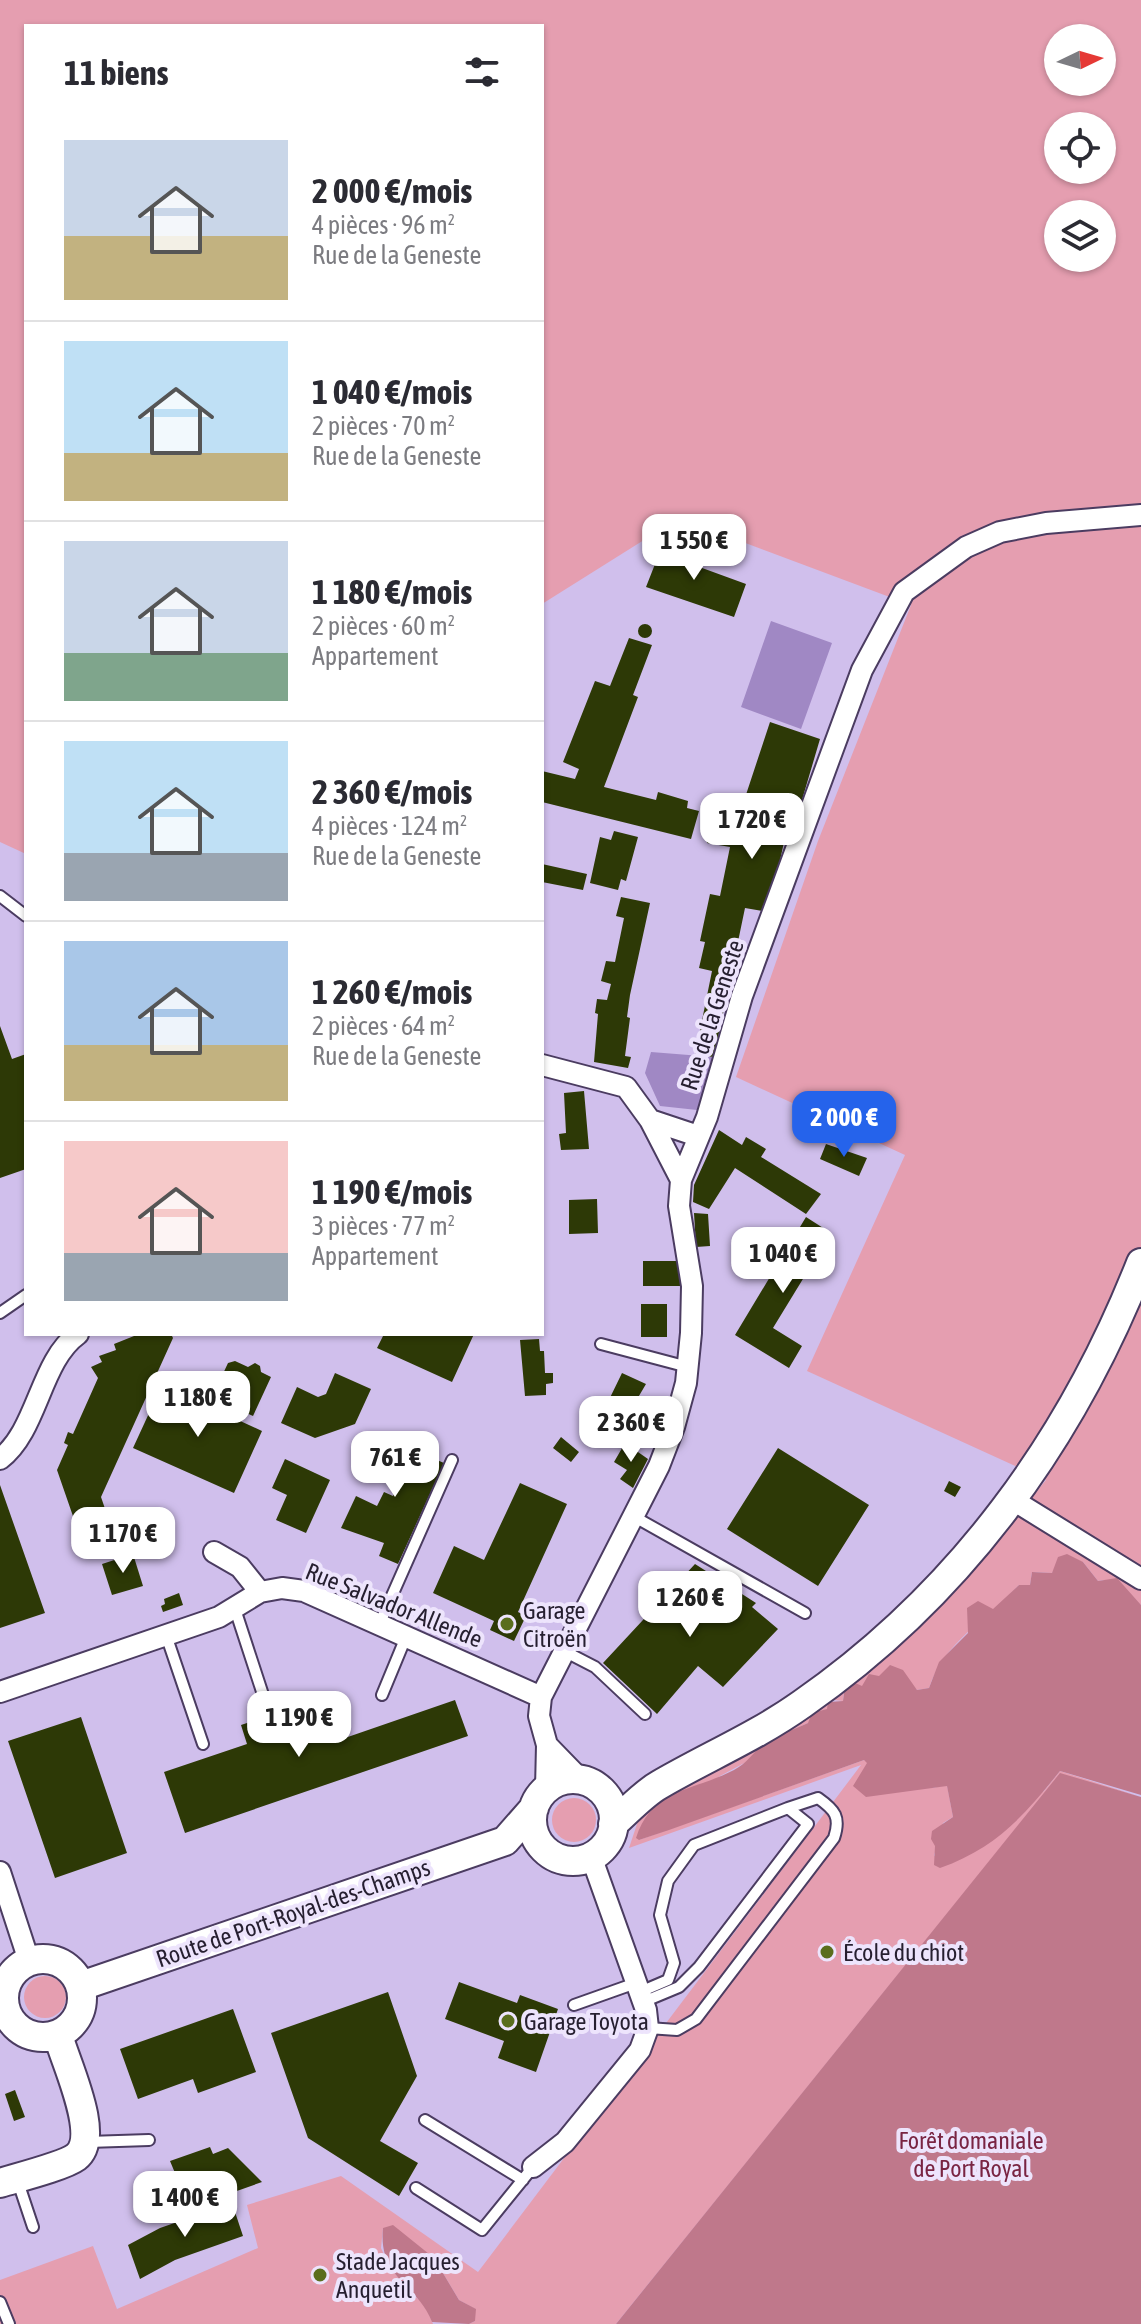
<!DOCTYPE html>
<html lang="fr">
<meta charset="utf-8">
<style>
:root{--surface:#fff;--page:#f2f2f3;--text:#2b2b33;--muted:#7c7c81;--line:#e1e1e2;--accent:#2563eb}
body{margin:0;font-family:"Asap Condensed",sans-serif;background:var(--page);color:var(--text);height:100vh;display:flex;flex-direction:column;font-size:30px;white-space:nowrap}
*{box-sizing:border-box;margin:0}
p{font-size:26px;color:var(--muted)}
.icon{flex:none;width:44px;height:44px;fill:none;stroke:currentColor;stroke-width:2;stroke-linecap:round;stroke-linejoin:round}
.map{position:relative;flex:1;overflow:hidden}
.drawer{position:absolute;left:24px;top:24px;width:520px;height:1312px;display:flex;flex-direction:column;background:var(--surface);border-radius:0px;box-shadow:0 2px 6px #0004}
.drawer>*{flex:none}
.needle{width:52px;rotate:85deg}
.fabs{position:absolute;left:1044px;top:24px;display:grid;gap:16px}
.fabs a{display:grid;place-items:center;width:72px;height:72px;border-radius:50%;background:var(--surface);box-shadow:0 2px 6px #0004;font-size:40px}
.price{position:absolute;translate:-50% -68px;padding:0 18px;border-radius:16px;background:#fff;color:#222;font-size:26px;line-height:52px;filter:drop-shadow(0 2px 4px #0008)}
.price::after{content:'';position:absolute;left:50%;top:48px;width:24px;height:18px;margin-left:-12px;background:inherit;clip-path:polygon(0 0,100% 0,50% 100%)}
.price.active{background:var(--accent);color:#fff}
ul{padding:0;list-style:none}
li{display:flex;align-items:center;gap:24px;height:200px;padding:0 40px}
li+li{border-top:2px solid var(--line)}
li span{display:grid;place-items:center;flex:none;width:224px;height:160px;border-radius:0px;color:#555}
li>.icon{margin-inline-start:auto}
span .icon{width:96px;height:96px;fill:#fffc;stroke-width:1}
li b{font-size:34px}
h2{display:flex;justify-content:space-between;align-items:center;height:96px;padding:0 40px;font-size:34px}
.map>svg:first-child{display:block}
.green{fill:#e59eb0;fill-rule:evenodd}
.forest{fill:#bf788b}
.water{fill:#a088c4}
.building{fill:#2d3906}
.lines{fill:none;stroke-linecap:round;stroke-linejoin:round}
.lane-casing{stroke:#4b3c61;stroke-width:14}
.street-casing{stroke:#4b3c61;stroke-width:24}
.secondary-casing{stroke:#4b3c61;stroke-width:32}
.lane{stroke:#fff;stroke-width:10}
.street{stroke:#fff;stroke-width:20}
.secondary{stroke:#fff;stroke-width:28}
.poi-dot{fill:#5a6e1d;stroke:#ede4fc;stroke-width:3}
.labels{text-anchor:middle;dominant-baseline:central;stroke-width:8;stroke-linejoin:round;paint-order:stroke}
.street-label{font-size:24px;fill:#261f30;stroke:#ede4fc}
.poi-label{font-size:24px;fill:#261f30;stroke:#ede4fc;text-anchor:start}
.park-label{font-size:24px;fill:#792442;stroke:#ede4fc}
</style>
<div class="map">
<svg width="1141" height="2324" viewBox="0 0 1141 2324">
<rect width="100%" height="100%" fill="#d0bfec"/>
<path class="green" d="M 0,0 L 1141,0 L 1141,1605 C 1126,1593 1123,1576 1098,1581 L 1083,1562 L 1055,1568 L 1052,1573 L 1032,1572 L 1030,1585 L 1019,1585 C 987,1620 944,1642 929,1688 L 917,1690 L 906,1678 L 879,1676 L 862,1687 L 844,1692 L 843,1701 L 833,1700 L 827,1710 L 808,1723 L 763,1744 L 750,1760 L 720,1776 L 639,1840 L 864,1760 L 932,1788 L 947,1785 L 953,1817 L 943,1823 L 934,1856 L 1044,1791 L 1060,1771 L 1141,1797 L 1060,1774 L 616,2324 L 469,2324 L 475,2321 L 475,2309 L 459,2300 L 434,2258 L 383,2228 L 381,2248 L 389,2266 L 407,2289 L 426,2306 L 433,2324 L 0,2324 L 0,2280 L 93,2246 L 117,2309 L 258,2248 L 247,2205 L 341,2176 L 478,2272 L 861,1765 L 629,1848 L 638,1821 L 660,1795 L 978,1562 L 1046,1480 L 807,1371 L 905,1155 L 736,1077 L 818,841 L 911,605 L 679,518 L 542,604 L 542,26 L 26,26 L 26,854 L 0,842 ZM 1058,38 L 1102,38 L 1102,82 L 1058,82 ZM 1058,126 L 1102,126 L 1102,170 L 1058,170 ZM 1058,214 L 1102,214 L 1102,258 L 1058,258 Z
M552 1820a22 22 0 1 1 44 0a22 22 0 1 1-44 0Z
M24 1997a21 21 0 1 1 42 0a21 21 0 1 1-42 0Z"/>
<path class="forest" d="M 1067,1554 L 1083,1562 L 1098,1581 L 1117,1578 L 1141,1605 L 1141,1795 L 1060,1771 C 1024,1816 996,1848 940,1868 L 934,1865 L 935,1846 L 931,1839 L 932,1831 L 953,1817 L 947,1786 L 866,1797 L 853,1786 L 867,1763 L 864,1760 L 669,1830 L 639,1840 L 636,1838 C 652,1788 694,1791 734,1770 C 747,1763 752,1754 762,1745 C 774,1735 794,1730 808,1723 L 812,1713 L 827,1709 L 828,1702 L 843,1701 L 845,1686 L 853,1682 L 862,1686 L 869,1674 L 879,1676 L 890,1665 L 903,1670 L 917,1690 L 929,1688 L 939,1662 L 968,1633 L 967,1608 L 978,1601 L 993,1609 L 1019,1585 L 1030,1585 L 1032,1572 L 1052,1573 L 1058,1557 Z
M 1060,1773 L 1141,1797 L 1141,2324 L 616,2324 Z
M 393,2225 L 434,2258 L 459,2300 L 476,2309 L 475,2321 L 469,2324 L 432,2322 C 417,2283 378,2279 383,2228 Z"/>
<path class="water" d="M 771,621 L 832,643 L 801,729 L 741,707 Z
M 651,1052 L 714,1057 L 697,1110 L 660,1106 L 645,1073 Z"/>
<path class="building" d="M 668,531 L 680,535 L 672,557 L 746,584 L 734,617 L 646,587 Z
M638 631a7 7 0 1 1 14 0a7 7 0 1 1-14 0Z
M 629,638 L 652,645 L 633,695 L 638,697 L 604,787 L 656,800 L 658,792 L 688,801 L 687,808 L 699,811 L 691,839 L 542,802 L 542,771 L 575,779 L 579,769 L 563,762 L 595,681 L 610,686 Z
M 770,722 L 820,739 L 789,844 L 784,842 L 769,912 L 745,908 L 714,1057 L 695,1055 L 712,971 L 699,968 L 705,942 L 700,941 L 710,894 L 720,896 L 730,847 L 707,843 L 713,819 L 736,825 Z
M 614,831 L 638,837 L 626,881 L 621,879 L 618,890 L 590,883 L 600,837 L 611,840 Z
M 542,864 L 587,874 L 583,890 L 542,882 Z
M 621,897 L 650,903 L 630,995 L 627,1017 L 630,1018 L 625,1056 L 631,1057 L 628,1068 L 594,1062 L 598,1014 L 595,1013 L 597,999 L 607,1000 L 611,984 L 601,981 L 606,961 L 615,962 L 624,918 L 616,916 Z
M 0,1026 L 12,1059 L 26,1054 L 26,1169 L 0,1178 Z
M 584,1091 L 589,1149 L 561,1150 L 559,1134 L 566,1133 L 564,1093 Z
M 719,1130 L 742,1145 L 746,1137 L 766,1149 L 761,1157 L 821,1194 L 806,1214 L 735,1168 L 709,1209 L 693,1202 L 694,1185 Z
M 826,1144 L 867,1158 L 859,1176 L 820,1159 Z
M 597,1199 L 598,1233 L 569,1234 L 569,1200 Z
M 694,1213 L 708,1214 L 710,1246 L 696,1247 Z
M 806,1217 L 831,1233 L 773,1328 L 802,1346 L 789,1368 L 735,1335 Z
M 643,1261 L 682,1261 L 682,1286 L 643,1286 Z
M 641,1304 L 667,1304 L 667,1337 L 641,1337 Z
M 139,1334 L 171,1334 L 173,1338 L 101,1497 L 114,1535 L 83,1545 L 57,1470 L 68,1445 L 64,1443 L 68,1432 L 73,1434 L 98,1378 L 91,1367 L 102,1362 L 99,1356 L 116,1350 L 114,1344 Z
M 384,1334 L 474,1334 L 452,1382 L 377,1348 Z
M 539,1339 L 540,1351 L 544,1351 L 545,1373 L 553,1373 L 553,1383 L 546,1384 L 546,1395 L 525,1396 L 520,1340 Z
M 235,1361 L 248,1367 L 255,1363 L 260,1366 L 261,1372 L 271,1377 L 253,1416 L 220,1401 L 229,1381 L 221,1378 L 228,1363 Z
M 335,1373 L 371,1389 L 355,1424 L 315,1438 L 281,1423 L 297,1387 L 318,1397 L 326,1394 Z
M 622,1373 L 646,1384 L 626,1418 L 605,1408 Z
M 162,1385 L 262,1431 L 234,1493 L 133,1448 Z
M 382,1435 L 404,1445 L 402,1449 L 409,1452 L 411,1449 L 444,1463 L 398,1564 L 379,1556 L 384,1543 L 341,1528 L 356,1496 L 377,1506 L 384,1492 L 393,1496 L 401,1479 L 369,1464 Z
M 561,1437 L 579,1452 L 571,1462 L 553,1448 Z
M 625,1443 L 648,1459 L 633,1488 L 620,1479 L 627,1470 L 614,1462 Z
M 778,1448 L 869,1505 L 818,1586 L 727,1529 Z
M 285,1459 L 330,1480 L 306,1533 L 276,1520 L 287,1495 L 272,1488 Z
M 949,1481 L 961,1487 L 955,1497 L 944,1491 Z
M 520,1483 L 567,1504 L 518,1612 L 526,1616 L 514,1641 L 490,1630 L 494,1621 L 433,1593 L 454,1546 L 484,1560 Z
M 0,1485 L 45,1613 L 0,1628 Z
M 133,1554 L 143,1586 L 112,1595 L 102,1564 Z
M 695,1564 L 756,1603 L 752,1607 L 778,1629 L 723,1687 L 698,1666 L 657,1714 L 603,1663 Z
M 179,1593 L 183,1605 L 163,1612 L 161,1606 L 165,1604 L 164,1599 Z
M 327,1696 L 342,1739 L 455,1700 L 468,1736 L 185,1833 L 164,1772 L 247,1744 L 241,1725 Z
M 81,1717 L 127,1853 L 55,1878 L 8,1741 Z
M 459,1982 L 517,2003 L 520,1995 L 558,2009 L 536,2072 L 498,2058 L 504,2041 L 445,2019 Z
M 388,1992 L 417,2076 L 380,2141 L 418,2163 L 399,2196 L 308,2138 L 271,2033 Z
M 233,2009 L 256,2072 L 198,2093 L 193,2079 L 138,2099 L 120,2049 Z
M 15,2090 L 25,2117 L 14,2121 L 5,2094 Z
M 210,2147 L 213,2154 L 228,2148 L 262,2182 L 166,2216 L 153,2181 L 175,2173 L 170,2161 Z
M 232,2203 L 243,2236 L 175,2260 L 140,2279 L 128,2245 L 160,2228 Z"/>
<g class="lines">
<g class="lane-casing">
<path id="lane" d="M 0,896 L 26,916
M 0,1313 L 26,1295
M 601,1344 L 688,1367
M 633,1516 L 805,1613
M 235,1609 L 267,1707
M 379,1625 L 452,1460
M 166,1635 L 203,1744
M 564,1651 L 595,1667 L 645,1714
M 382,1695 L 406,1637
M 640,1992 L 668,1980 L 674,1963 L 660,1915 L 668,1881 L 694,1845 L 788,1808 L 808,1824 L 699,1967 L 679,1987 L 643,2002
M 574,2005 L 636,1983
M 648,2028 L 677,2030 L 696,2019 L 834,1838 C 841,1817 835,1810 818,1798 L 788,1808
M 425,2120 L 523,2180
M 88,2142 L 149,2140
M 17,2179 L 33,2227
M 416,2188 L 482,2230 L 533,2167
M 0,2302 L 9,2324"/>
</g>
<g class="street-casing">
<path id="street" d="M 542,1065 L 626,1087 L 650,1120 L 681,1180
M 650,1120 L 698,1136
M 0,1459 C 38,1430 40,1361 78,1334
M 1013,1500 L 1141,1579
M 214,1552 L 240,1567 L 260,1592
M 0,1692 L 219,1617 L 260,1592 L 282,1588 L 304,1591 L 541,1697
M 547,1745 L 580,1779
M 546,1789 L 547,1745 L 539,1716 L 541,1697 L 659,1466 L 674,1427 L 686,1383 L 691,1333 L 692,1286 L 679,1206 L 681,1180 L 707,1117 L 742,996 L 862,670 L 904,592 L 966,547 L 1000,532 L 1046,523 L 1141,515
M 0,1872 L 29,1961
M 533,2167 L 565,2142 L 640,2050 L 648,2028 L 646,2010 L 591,1856"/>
</g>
<g class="secondary-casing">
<path id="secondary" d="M532 1820a41 41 0 1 1 82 0a41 41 0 1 1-82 0Z
M 613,1824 C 628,1811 643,1794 659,1785 C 707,1757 757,1736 802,1704 C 960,1594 1071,1441 1141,1263
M4 1998a39 39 0 1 1 78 0a39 39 0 1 1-78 0Z
M 81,1986 L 505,1841 L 534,1808
M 0,2183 C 16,2178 64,2166 76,2157 C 102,2137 65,2062 58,2035"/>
</g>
<use href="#lane" class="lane"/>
<use href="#street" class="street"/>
<use href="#secondary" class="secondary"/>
</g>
<g class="poi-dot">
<circle cx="507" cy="1624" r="8"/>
<circle cx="827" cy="1952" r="8"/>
<circle cx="508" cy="2021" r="8"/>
<circle cx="320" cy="2275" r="8"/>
</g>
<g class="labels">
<g class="street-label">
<text transform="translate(712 1015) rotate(-72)">Rue de la Geneste</text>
<text transform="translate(394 1605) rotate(22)">Rue Salvador Allende</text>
<text transform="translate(293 1913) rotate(-19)">Route de Port-Royal-des-Champs</text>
</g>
<g class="poi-label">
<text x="523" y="1610">Garage<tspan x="523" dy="28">Citroën</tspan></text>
<text x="843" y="1952">École du chiot</text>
<text x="524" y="2021">Garage Toyota</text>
<text x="336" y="2261">Stade Jacques<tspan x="336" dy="28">Anquetil</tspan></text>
</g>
<g class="park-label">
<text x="971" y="2140">Forêt domaniale<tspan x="971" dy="28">de Port Royal</tspan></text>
</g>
</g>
</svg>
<div class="fabs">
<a><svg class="needle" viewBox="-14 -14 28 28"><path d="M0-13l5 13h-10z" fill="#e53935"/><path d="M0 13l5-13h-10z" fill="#7c7c81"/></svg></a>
<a><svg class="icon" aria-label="locate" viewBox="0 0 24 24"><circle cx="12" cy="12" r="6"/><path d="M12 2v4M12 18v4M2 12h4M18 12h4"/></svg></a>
<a><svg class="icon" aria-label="layers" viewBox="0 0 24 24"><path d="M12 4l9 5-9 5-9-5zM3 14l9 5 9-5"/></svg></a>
</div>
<b class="price" style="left:694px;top:582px">1 550 €</b>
<b class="price" style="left:752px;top:861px">1 720 €</b>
<b class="price active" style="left:844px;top:1159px">2 000 €</b>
<b class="price" style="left:783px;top:1295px">1 040 €</b>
<b class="price" style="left:198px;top:1439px">1 180 €</b>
<b class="price" style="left:631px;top:1464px">2 360 €</b>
<b class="price" style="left:395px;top:1499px">761 €</b>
<b class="price" style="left:123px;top:1575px">1 170 €</b>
<b class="price" style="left:690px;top:1639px">1 260 €</b>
<b class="price" style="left:299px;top:1759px">1 190 €</b>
<b class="price" style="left:185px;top:2239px">1 400 €</b>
<section class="drawer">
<h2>11 biens<svg class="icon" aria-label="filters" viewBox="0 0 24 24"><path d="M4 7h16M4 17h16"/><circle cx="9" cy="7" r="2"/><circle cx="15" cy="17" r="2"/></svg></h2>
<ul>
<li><span style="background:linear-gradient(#c9d6e8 60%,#c2b280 0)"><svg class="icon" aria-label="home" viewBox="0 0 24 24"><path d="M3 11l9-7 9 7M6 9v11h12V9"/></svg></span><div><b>2 000 €/mois</b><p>4 pièces · 96 m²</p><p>Rue de la Geneste</p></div></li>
<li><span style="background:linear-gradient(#bfe0f5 70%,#c2b280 0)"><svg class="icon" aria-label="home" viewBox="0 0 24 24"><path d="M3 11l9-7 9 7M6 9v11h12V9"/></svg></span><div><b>1 040 €/mois</b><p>2 pièces · 70 m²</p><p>Rue de la Geneste</p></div></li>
<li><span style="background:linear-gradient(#c9d6e8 70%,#7fa58c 0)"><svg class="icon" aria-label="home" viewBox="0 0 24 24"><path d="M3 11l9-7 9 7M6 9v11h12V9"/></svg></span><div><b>1 180 €/mois</b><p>2 pièces · 60 m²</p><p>Appartement</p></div></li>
<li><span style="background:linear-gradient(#bfe0f5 70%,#9aa5b1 0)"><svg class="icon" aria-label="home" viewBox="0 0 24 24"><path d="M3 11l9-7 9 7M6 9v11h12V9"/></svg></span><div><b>2 360 €/mois</b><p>4 pièces · 124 m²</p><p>Rue de la Geneste</p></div></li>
<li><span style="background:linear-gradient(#a9c7e8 65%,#c2b280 0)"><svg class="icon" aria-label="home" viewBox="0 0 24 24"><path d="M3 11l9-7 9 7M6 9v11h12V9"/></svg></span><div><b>1 260 €/mois</b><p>2 pièces · 64 m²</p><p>Rue de la Geneste</p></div></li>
<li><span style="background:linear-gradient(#f6c9c9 70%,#9aa5b1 0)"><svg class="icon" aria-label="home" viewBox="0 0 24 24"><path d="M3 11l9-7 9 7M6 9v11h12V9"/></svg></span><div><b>1 190 €/mois</b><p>3 pièces · 77 m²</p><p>Appartement</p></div></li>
</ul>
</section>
</div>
